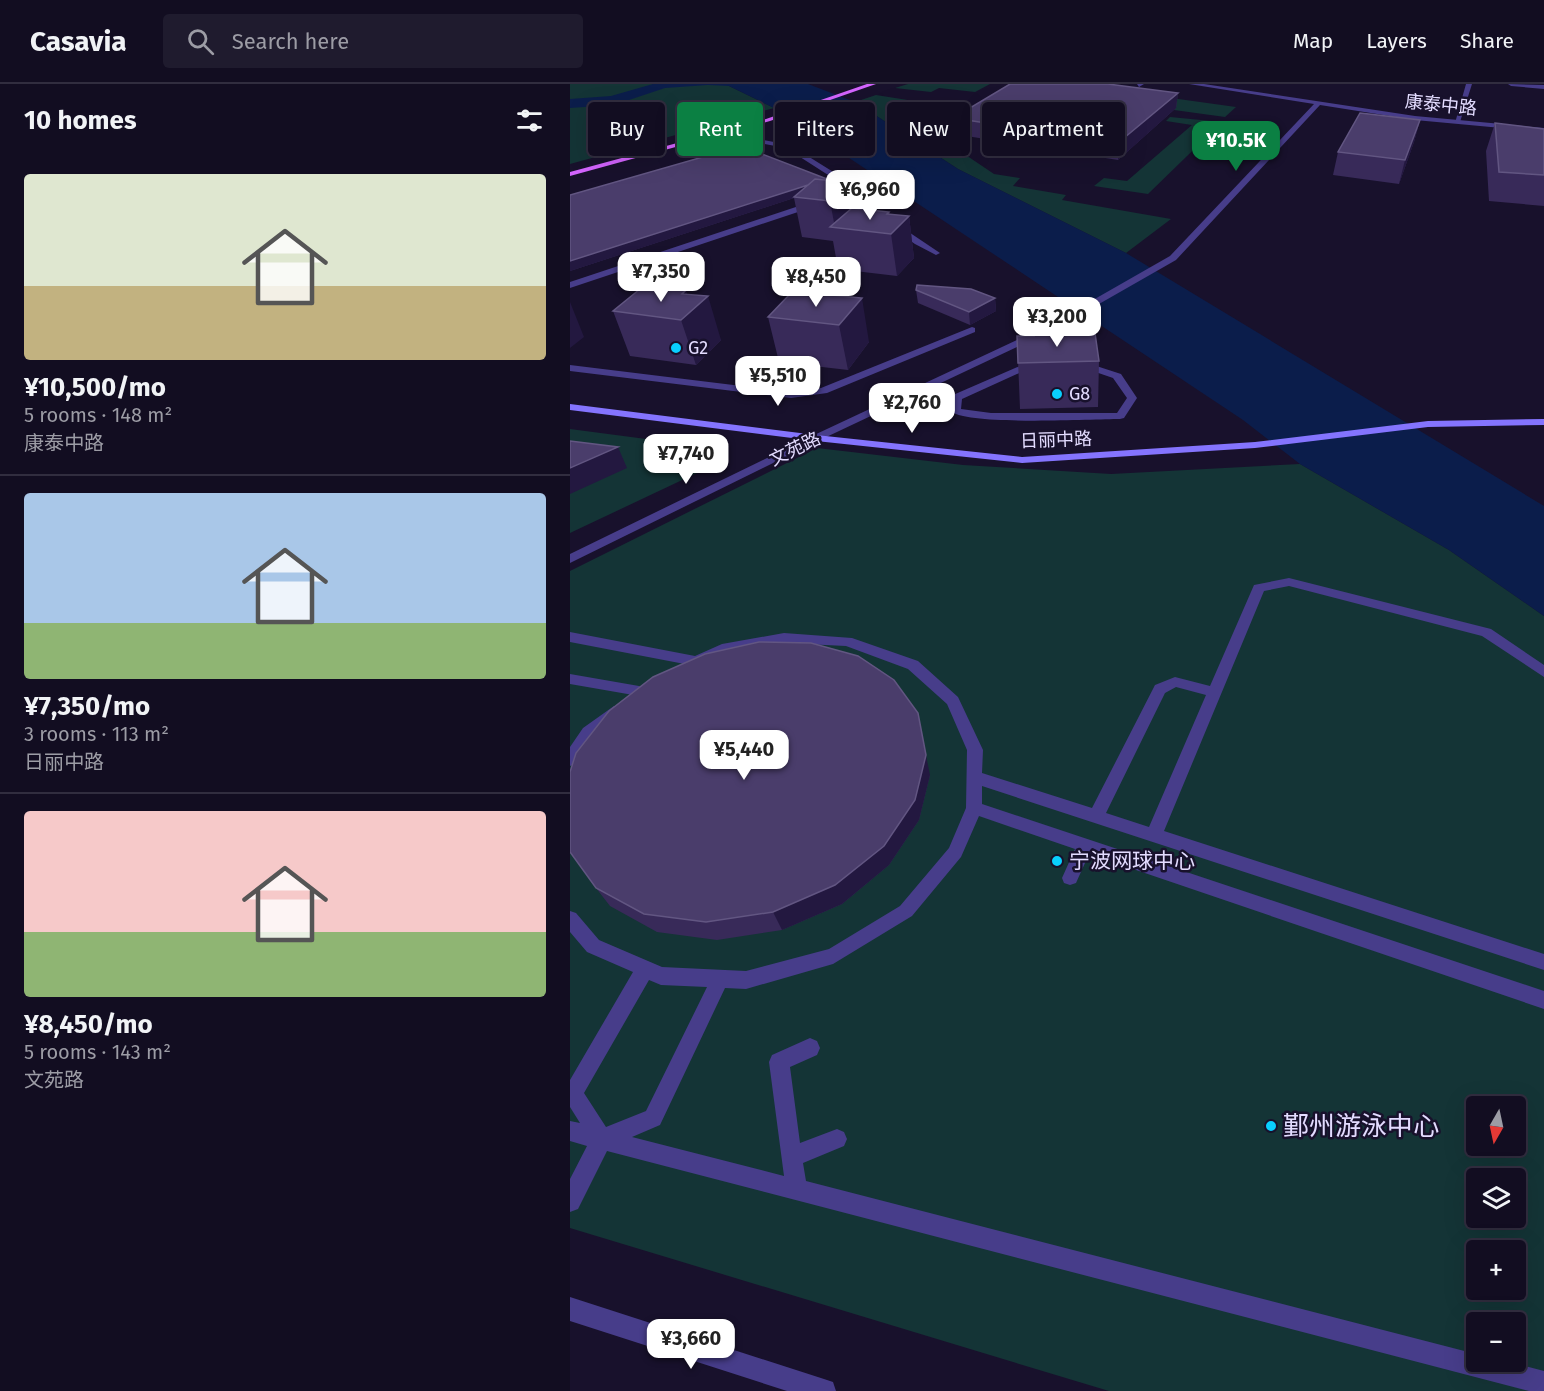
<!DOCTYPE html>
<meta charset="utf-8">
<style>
:root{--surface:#120d21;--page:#1f1b2e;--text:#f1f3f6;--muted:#9c9ca5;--line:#312d3f;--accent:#0b8043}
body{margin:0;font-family:"Fira Sans","Noto Sans SC",sans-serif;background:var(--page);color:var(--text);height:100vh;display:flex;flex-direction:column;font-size:22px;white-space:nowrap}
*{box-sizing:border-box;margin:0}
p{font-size:20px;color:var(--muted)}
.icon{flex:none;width:33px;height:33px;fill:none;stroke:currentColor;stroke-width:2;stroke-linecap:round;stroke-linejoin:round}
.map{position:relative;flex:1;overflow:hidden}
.panel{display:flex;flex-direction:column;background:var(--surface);width:570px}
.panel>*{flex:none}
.top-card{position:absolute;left:18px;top:18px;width:570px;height:54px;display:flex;gap:12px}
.needle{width:39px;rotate:189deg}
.tools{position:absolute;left:896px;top:1012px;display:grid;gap:12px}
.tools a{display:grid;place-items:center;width:60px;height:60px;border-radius:6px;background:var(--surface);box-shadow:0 6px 24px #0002,0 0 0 2px var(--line);font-size:30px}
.price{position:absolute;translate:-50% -51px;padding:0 14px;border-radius:12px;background:#fff;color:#222;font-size:20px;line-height:39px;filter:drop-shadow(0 2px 3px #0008)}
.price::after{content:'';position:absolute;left:50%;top:36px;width:18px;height:14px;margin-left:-9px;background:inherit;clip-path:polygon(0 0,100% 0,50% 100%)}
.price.selected{background:var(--accent);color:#fff}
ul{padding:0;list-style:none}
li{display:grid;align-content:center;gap:12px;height:318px;padding:0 24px}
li+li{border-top:2px solid var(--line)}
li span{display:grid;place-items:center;height:186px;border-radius:6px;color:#555}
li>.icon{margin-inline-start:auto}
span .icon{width:108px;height:108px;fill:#fffc;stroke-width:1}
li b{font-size:26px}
h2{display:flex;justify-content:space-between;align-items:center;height:72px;padding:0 24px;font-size:26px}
.pill{padding:0 21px;border-radius:6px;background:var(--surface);box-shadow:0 6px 24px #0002,0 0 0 2px var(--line);font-size:21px;line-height:54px}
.pill.selected{background:var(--accent);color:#fff}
header{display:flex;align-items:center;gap:36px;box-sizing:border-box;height:84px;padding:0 30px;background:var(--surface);border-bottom:2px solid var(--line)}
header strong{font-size:28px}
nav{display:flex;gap:33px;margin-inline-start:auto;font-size:21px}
.search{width:420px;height:54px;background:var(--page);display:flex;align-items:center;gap:15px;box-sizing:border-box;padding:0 21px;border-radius:6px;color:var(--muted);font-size:22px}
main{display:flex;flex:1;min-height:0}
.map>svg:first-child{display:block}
.green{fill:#143436;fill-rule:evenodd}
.water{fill:#0b1d4b}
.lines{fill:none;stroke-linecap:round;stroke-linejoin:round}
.service{fill:#473d8a;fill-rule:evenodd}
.minor{fill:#473d8a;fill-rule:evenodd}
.tertiary{fill:#473d8a;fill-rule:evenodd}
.secondary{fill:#8474fe;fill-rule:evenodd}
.primary{fill:#d364fe;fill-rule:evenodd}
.wall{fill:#382a59}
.shaded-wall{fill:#231840}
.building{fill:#4a3d6b;stroke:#625682;stroke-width:1.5}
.poi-dot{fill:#09cffe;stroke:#18112c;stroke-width:2}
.labels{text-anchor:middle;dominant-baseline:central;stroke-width:5;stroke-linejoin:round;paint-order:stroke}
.far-street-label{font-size:18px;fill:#e3dcff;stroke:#18112c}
.far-poi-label{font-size:18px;fill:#e3dcff;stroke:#18112c;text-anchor:start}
.poi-label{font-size:21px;fill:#e3dcff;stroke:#18112c;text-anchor:start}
.near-poi-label{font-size:26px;fill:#e3dcff;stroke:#18112c;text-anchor:start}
</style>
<header>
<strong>Casavia</strong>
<div class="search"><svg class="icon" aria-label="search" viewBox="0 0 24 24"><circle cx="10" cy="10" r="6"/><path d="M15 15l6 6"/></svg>Search here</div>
<nav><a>Map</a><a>Layers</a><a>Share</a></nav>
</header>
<main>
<section class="panel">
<h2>10 homes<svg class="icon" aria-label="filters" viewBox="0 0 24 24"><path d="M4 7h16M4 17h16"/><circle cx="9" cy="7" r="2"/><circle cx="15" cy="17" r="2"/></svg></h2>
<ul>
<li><span style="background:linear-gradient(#dfe7d0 60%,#c2b280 0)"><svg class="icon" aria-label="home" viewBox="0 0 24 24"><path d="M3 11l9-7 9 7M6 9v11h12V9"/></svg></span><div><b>¥10,500/mo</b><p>5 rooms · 148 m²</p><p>康泰中路</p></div></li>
<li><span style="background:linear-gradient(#a9c7e8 70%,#8fb573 0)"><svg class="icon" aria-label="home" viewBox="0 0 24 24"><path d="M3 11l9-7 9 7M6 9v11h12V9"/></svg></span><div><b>¥7,350/mo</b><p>3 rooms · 113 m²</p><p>日丽中路</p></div></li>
<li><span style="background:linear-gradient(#f6c9c9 65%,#8fb573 0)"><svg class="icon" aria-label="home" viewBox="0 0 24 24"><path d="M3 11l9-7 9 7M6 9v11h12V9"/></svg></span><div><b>¥8,450/mo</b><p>5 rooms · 143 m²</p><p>文苑路</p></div></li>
</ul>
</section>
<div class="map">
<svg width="974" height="1307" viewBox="0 0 974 1307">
<rect width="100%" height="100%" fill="#18112c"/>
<path class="green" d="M 0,0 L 155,0 L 204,24 L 0,80 Z
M 338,0 L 420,0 L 405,8 L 369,4 L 361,8 L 325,4 Z
M 306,11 L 344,17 L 337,23 L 370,28 L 339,49 L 372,55 L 424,90 L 450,94 L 443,102 L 496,111 L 492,116 L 601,135 L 556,169 L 388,85 L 285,18 Z
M 594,13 L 666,23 L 655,33 L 604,26 L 606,24 Z
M 600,33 L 652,38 L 578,110 L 524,102 L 534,94 L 557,97 L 622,41 L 596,37 Z
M 0,345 L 137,363 L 127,389 L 0,449 Z
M 247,364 L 393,381 L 541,390 L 730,380 L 879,466 L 974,532 L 974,1307 L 539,1307 L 0,1144 L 0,487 ZM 906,1023 L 945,1023 L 945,1062 L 906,1062 ZM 906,1095 L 945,1095 L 945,1134 L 906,1134 ZM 906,1167 L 945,1167 L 945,1206 L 906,1206 ZM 906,1239 L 945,1239 L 945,1278 L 906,1278 Z"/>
<path class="water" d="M 83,0 L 238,0 L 285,18 L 388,85 L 556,169 L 974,422 L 974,532 L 879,466 L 730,380 L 673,336 L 204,24 L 159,2 L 138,1 L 95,4 L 44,21 L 0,24 L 0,15 L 41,12 Z"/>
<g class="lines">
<path class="service" d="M 567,0 L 574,0 L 569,3 Z
M 896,0 L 902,0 L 890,38 L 885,39 Z
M 938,0 L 974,1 L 974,5 L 941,2 Z
M 719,494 L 921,545 L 974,581 L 974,593 L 912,552 L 719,502 L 694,507 L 594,747 L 974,870 L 974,886 L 412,702 L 412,720 L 974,907 L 974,925 L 519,770 L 506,799 L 500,801 L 494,799 L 492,794 L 505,765 L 409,732 L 391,773 L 342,832 L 263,880 L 176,905 L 155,904 L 90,1041 L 62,1053 L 214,1092 L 199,978 L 202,971 L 240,954 L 247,957 L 250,964 L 247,971 L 220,983 L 230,1059 L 267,1045 L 274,1048 L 277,1055 L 274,1062 L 233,1079 L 236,1097 L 906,1270 L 906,1278 L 939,1278 L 974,1287 L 974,1307 L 959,1307 L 37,1067 L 8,1125 L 0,1128 L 0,1095 L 17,1062 L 0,1057 L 0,1037 L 10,1039 L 0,1023 L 0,996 L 63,888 L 17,868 L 0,848 L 0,827 L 6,829 L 29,856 L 92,883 L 176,887 L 259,865 L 330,822 L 379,764 L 396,724 L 397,666 L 377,620 L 338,585 L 276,562 L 214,559 L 155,569 L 125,582 L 0,558 L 0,548 L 125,572 L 152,560 L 214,549 L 282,554 L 348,577 L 388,613 L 413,666 L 412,689 L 522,724 L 585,601 L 605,593 L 640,602 L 684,501 ZM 606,603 L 636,611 L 579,743 L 536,729 L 595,609 ZM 79,896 L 91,901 L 137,903 L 76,1027 L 36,1043 L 14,1009 Z
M 0,590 L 69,602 L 76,607 L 69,612 L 0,600 Z
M 44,622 L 49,623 L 51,627 L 49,631 L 23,652 L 5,680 L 0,682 L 0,663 L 13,644 Z"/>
<path class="minor" d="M 149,48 L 220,61 L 289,104 L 299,114 L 300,122 L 370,169 L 366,171 L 345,160 L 293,125 L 291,115 L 285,109 L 0,204 L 0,198 L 280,105 L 216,64 L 147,51 Z
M 402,243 L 405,244 L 405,248 L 257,309 L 221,314 L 0,287 L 0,281 L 221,308 L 251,304 Z
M 466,275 L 471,278 L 469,280 L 392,315 L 391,325 L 421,329 L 547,329 L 557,314 L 543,294 L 508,282 L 506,280 L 511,277 L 551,290 L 567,314 L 554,334 L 550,335 C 520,335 399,342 380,327 L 383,311 Z"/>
<path class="tertiary" d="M 619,0 L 634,0 L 845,32 L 974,44 L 974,48 L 845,36 L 750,21 L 606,176 L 487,244 L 250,356 L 0,479 L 0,470 L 242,352 L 481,240 L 600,172 L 744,20 Z
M 0,1213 L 254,1295 L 263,1298 L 266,1307 L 217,1307 L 0,1237 Z"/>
<path class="secondary" d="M 0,320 L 246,351 L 452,373 L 685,358 L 858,337 L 974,335 L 974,341 L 858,343 L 685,364 L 452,379 L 246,357 L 0,326 Z"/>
<path class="primary" d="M 297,0 L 306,0 L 200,37 L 0,92 L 0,88 L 196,35 Z"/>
</g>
<path class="wall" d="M 608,9 L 606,24 L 548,76 L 384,50 L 383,34 Z
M 850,36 L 844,58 L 829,100 L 763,91 L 768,68 Z
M 925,39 L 974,45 L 974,122 L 919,117 L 916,67 Z
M 257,97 L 281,99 L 285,124 L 319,128 L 320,131 L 339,132 L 344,174 L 327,192 L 268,185 L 263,157 L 232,153 L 224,114 L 0,187 L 0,111 Z
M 346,206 L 425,214 L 426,227 L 400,241 L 348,219 Z
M 118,210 L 151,256 L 126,281 L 60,272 L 43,227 Z
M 220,210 L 299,258 L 278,286 L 209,278 L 198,233 Z
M 462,248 L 497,251 L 529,277 L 528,323 L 450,325 L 447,252 L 462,252 Z
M 360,691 L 349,736 L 319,781 L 272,820 L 212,846 L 147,856 L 87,848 L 40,822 L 26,804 Z"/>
<path class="shaded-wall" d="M 608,9 L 606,24 L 548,76 L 548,59 Z
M 850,36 L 844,58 L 829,100 L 835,76 Z
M 257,95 L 259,103 L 224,113 L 224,114 L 0,187 L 0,177 Z
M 281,99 L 287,139 L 265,144 L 260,117 Z
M 319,128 L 322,149 L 339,132 L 344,174 L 327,192 L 321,150 L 317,130 Z
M 116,206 L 122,226 L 138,212 L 151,256 L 126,281 L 111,236 L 112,210 Z
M 292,214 L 299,258 L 278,286 L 269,241 Z
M 425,214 L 426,227 L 400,241 L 399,228 Z
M 0,218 L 14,253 L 0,264 Z
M 48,363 L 57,384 L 0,410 L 0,384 Z
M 356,671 L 360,691 L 349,736 L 319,781 L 272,820 L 212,846 L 203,828 Z"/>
<path class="building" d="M 440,0 L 538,0 L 608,9 L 548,59 L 383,34 Z
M 790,29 L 850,36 L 835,76 L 768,68 Z
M 925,39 L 974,45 L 974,91 L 929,88 Z
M 171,62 L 257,95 L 254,96 L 245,95 L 238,101 L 0,177 L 0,111 Z
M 245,95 L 281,99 L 260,117 L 224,113 Z
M 282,124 L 319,128 L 317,130 L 339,132 L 321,150 L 260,143 Z
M 347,201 L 401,205 L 425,214 L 399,228 L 346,206 Z
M 87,203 L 116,206 L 112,210 L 138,212 L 111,236 L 43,227 L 70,205 L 84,207 Z
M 220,210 L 250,210 L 292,214 L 269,241 L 198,233 Z
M 497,247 L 497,251 L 525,249 L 529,277 L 448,279 L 447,252 L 464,252 L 462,248 Z
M 0,357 L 48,363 L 0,384 Z
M 189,558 L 241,559 L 288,572 L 324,596 L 348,629 L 356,671 L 345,716 L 314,762 L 265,801 L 203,828 L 136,838 L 74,830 L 26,804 L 0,768 L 0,688 L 6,669 L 39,627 L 83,593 L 135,570 Z"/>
<g class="poi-dot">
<circle cx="106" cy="264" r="6"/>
<circle cx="487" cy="310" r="6"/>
<circle cx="487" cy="777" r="6"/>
<circle cx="701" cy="1042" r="6"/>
</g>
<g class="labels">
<g class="far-street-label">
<text transform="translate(871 21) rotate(6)">康泰中路</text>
<text transform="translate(486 356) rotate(-2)">日丽中路</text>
<text transform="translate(225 365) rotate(-26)">文苑路</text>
</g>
<g class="far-poi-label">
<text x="118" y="264">G2</text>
<text x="499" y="310">G8</text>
</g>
<g class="poi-label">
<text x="499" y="777">宁波网球中心</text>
</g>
<g class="near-poi-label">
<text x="713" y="1042">鄞州游泳中心</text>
</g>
</g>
</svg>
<div class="tools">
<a><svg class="needle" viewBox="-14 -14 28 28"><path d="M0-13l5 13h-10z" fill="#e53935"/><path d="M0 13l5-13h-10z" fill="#9c9ca5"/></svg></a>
<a><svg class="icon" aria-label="layers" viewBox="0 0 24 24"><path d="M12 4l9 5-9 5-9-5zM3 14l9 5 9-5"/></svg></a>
<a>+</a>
<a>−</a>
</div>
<b class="price selected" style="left:666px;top:88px">¥10.5K</b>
<b class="price" style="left:300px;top:137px">¥6,960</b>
<b class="price" style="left:91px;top:219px">¥7,350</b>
<b class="price" style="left:246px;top:224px">¥8,450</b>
<b class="price" style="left:487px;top:264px">¥3,200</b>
<b class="price" style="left:208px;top:323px">¥5,510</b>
<b class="price" style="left:342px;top:350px">¥2,760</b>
<b class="price" style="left:116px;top:401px">¥7,740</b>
<b class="price" style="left:174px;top:697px">¥5,440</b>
<b class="price" style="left:121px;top:1286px">¥3,660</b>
<div class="top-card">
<a class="pill">Buy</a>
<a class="pill selected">Rent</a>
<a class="pill">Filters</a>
<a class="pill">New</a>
<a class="pill">Apartment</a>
</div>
</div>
</main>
